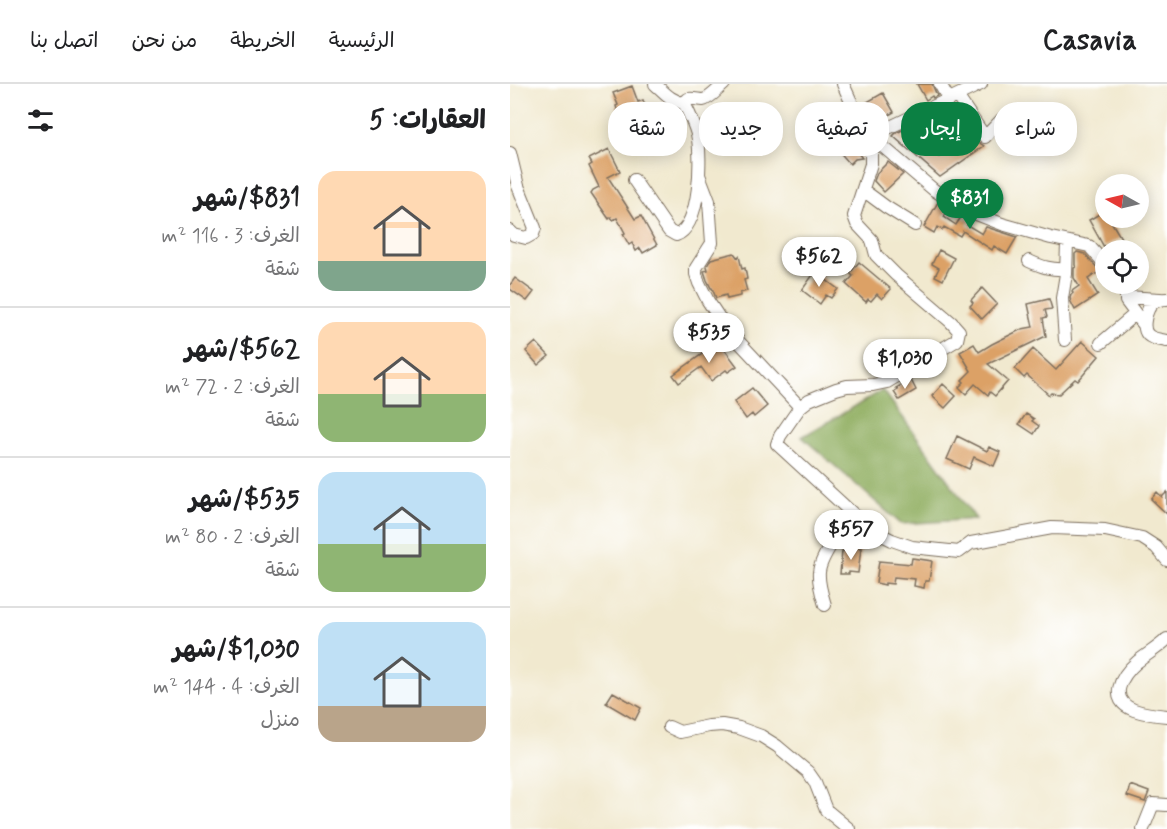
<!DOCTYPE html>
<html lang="ar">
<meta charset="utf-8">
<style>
:root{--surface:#fff;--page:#f6f6f6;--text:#202124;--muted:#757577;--line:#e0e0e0;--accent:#0b8043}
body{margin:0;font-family:Mynerve,"Playpen Sans Arabic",sans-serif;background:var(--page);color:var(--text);direction:rtl;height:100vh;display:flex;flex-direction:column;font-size:22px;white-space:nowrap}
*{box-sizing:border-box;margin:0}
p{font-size:20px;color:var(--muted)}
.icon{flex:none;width:33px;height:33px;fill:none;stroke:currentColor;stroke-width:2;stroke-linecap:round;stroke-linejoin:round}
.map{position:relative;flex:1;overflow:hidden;direction:ltr}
.panel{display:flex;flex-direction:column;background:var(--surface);width:510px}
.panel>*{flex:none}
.banner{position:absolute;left:18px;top:18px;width:549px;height:54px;direction:rtl;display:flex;gap:12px}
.needle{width:39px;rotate:278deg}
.buttons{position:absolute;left:585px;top:90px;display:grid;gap:12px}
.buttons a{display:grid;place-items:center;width:54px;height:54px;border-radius:50%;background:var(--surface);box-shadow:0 3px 15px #0003;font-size:30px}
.price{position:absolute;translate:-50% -51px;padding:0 14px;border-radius:21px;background:#fff;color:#222;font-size:20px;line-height:39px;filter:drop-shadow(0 2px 3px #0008)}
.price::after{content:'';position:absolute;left:50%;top:36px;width:18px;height:14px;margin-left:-9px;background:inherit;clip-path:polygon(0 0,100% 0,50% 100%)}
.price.selected{background:var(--accent);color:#fff}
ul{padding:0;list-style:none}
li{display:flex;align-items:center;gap:18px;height:150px;padding:0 24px}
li+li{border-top:2px solid var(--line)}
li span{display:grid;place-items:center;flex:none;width:168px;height:120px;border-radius:18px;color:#555}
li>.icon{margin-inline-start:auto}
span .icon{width:72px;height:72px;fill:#fffc;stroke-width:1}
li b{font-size:26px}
h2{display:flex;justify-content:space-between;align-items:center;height:72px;padding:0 24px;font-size:26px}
.tag{padding:0 21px;border-radius:24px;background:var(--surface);box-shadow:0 3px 15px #0003;font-size:21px;line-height:54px}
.tag.selected{background:var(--accent);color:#fff}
header{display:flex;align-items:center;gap:36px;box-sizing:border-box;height:84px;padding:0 30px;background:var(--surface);border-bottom:2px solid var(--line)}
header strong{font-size:28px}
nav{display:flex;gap:33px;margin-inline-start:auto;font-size:21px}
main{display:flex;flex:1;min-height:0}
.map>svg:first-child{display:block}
.forest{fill:#90ae61;stroke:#666c40;stroke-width:1.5}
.building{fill:#dca166}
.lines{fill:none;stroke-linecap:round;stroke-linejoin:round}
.street-casing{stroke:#7b6d5c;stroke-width:14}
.street{stroke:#fff;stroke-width:12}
</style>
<header>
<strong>Casavia</strong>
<nav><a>الرئيسية</a><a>الخريطة</a><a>من نحن</a><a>اتصل بنا</a></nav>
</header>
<main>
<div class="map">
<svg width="657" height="745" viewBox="0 0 657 745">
<rect width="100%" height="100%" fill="#fff"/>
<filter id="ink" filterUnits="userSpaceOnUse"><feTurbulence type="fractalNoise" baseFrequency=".0167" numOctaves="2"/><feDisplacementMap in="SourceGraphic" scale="12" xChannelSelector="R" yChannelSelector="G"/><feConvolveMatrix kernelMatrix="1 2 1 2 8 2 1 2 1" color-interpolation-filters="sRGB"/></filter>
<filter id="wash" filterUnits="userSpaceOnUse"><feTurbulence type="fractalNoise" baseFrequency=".008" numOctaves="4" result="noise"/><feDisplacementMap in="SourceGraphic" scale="24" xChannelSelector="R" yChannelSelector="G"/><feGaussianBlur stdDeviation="1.35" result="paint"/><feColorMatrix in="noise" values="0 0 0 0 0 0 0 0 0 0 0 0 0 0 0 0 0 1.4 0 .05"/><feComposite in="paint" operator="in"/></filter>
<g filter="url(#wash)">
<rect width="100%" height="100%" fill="#f1e9cf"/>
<path class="forest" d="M 373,306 L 466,435 L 391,440 L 292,353 Z"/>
<g id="blocks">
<path class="building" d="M 407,0 L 422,0 L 427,12 L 423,14 L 422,12 L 416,16 Z
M 122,2 L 128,18 L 133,16 L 137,26 L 110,36 L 106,22 L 108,21 L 103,9 Z
M 373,9 L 384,28 L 362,41 L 352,21 Z
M 446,25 L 468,58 L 474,62 L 430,93 L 383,52 L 386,49 L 397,44 L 412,59 L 415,57 L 429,73 L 451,54 L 435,32 Z
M 223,35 L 241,61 L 231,69 L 213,42 Z
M 336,54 L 352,74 L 345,75 L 340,80 L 327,65 L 329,58 Z
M 99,65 L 110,87 L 98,93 L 125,135 L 131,132 L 147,161 L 133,169 L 130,164 L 126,167 L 122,159 L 119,161 L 113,150 L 115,149 L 107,134 L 103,136 L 101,133 L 99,135 L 81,109 L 83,106 L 89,103 L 79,82 L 82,80 L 79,75 Z
M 378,78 L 393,90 L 374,108 L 364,97 L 367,89 Z
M 428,118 L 438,125 L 434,133 L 446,141 L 451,133 L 460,136 L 457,141 L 472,150 L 476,143 L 507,153 L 497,170 L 484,162 L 482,166 L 453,147 L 450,152 L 434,143 L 432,146 L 427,143 L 424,149 L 414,143 Z
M 596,126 L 596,134 L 599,134 L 611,154 L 594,163 L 579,136 Z
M 429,166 L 444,174 L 433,196 L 425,192 L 429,184 L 422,180 Z
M 567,168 L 575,170 L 590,187 L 578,195 L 588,211 L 565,226 L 561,218 L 560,214 L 561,211 L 563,209 L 562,207 L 569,202 L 564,194 L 564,184 L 566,183 L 565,181 L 565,170 Z
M 224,169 L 227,173 L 229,172 L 232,185 L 235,184 L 237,195 L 234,196 L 237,207 L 230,209 L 230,212 L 217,215 L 216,211 L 206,214 L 202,204 L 201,204 L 197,196 L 194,187 L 198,186 L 197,182 L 201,175 Z
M 349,178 L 381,205 L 372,215 L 367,210 L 361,217 L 358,215 L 356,218 L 336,200 L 343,192 L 340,189 Z
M 305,188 L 328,205 L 321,214 L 316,211 L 310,220 L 292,206 Z
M 5,194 L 24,208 L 17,217 L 0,205 L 0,201 Z
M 472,204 L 487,220 L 472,235 L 460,222 L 463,219 L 461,216 Z
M 539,215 L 542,225 L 535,226 L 537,233 L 533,234 L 536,252 L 478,280 L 498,297 L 485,312 L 480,308 L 478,311 L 465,300 L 456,310 L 449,303 L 454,298 L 452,296 L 461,287 L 450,268 L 464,260 L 469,268 L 482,260 L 512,245 L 523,243 L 518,220 Z
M 572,257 L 589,272 L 568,297 L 565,295 L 549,310 L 541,309 L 539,311 L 517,291 L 514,294 L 505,285 L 523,265 L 546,286 Z
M 26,258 L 39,272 L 28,281 L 16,267 Z
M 209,258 L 227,282 L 218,288 L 216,286 L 201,297 L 191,283 L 169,299 L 163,291 Z
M 401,296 L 406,306 L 389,316 L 384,308 L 388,306 L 386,304 Z
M 433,300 L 446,312 L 435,324 L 422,312 Z
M 242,304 L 257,322 L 244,333 L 242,330 L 236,335 L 224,318 Z
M 516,330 L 524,335 L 522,337 L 529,342 L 524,350 L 509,340 Z
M 447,352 L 477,367 L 479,363 L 490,368 L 484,382 L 464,373 L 459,385 L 437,375 Z
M 647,408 L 652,413 L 657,408 L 657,430 L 641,415 Z
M 342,463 L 351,464 L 348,489 L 339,488 L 339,490 L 330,490 L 332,467 L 341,468 Z
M 402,474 L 422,477 L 419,497 L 415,497 L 414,504 L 404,502 L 405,495 L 384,493 L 383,500 L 375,499 L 375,501 L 366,499 L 369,477 L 401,480 Z
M 103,608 L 131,624 L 125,636 L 96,619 Z
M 620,701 L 639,708 L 635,718 L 617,712 Z"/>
</g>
</g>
<g filter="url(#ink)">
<use href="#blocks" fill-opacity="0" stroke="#7b6d5c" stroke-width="1.5"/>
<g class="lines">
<g class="street-casing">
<path id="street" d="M 145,0 C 155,9 161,17 174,19 L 178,15 C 183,14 189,16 193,16 C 200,15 209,4 214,0
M 333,0 L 361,62 L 361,80 L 344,132 L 347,140 L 362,156 L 366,171 L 386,191 L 441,238 L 449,247 L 447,256 L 377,298 L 363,301 L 337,302 L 326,305 L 299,316 L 290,323 L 270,352 L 267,360 L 342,429 L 366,448 L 382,456 L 402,463 L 449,468 L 461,459 L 542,444 L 569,445 L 595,446 L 632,454 L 646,463 L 657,476
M 430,0 L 439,16
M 447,12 L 475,53 L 492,35
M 357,54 L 471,0
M 361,62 L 371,61 L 424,106 L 456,126 L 492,140 L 541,154 L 579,162 L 596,181
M 0,69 L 8,102 L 25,144 L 23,150 L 16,154 L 4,151 L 0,147
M 189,91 L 199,117 L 202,159 L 186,184 L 186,190 L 189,199 L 198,217 L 216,244 L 290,323
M 124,96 L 159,147 L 166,151 C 191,143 192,71 187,50 C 184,39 179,29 174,19
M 353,106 L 376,123 L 405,141
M 519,177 C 532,183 542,186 556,185
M 610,200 L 616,207 L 616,217 L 634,241
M 616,213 L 650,215
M 657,215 C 652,215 647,216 643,219 C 636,225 631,244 638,251 C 642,255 651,256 657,257
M 555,256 L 552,214 L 556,190 L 557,159
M 591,259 L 625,230
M 315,521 C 312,511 308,499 309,488 C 310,473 333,442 342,429
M 657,555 C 648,564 637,570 627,578 C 611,592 597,616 624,626 C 635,630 646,631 657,632
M 159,643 L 170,648 L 199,642 L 212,641 L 229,644 L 251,652 L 267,662 L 298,688 L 305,698 L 316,726 L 339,745
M 633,745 L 643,720 L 657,721"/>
</g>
<use href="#street" class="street"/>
</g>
</g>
</svg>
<div class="buttons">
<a><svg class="needle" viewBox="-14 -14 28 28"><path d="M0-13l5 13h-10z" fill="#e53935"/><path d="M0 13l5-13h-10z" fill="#757577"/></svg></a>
<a><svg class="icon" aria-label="locate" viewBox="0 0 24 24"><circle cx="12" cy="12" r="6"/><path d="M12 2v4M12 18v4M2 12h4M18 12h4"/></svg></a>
</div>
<b class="price selected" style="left:460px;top:146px">$831</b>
<b class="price" style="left:309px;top:204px">$562</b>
<b class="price" style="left:199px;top:280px">$535</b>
<b class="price" style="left:395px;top:306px">$1,030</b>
<b class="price" style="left:341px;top:477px">$557</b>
<div class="banner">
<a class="tag">شراء</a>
<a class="tag selected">إيجار</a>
<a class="tag">تصفية</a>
<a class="tag">جديد</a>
<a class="tag">شقة</a>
</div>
</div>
<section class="panel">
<h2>العقارات: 5<svg class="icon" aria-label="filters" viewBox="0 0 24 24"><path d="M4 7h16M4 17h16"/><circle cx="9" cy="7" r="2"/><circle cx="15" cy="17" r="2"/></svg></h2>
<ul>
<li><span style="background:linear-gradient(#ffd9b3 75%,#7fa58c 0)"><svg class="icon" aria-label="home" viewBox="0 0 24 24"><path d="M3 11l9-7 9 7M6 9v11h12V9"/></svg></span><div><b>$831/شهر</b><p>الغرف: 3 · 116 m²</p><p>شقة</p></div></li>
<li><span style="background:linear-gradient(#ffd9b3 60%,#8fb573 0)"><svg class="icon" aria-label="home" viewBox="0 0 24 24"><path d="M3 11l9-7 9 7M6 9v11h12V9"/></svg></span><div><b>$562/شهر</b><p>الغرف: 2 · 72 m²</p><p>شقة</p></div></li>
<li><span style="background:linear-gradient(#bfe0f5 60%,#8fb573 0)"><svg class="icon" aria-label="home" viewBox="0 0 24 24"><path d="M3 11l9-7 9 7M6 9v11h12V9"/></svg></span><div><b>$535/شهر</b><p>الغرف: 2 · 80 m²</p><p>شقة</p></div></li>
<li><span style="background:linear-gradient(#bfe0f5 70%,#b9a48a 0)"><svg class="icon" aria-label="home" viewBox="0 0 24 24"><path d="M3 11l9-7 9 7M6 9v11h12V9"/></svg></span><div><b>$1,030/شهر</b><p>الغرف: 4 · 144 m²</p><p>منزل</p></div></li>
</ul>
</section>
</main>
